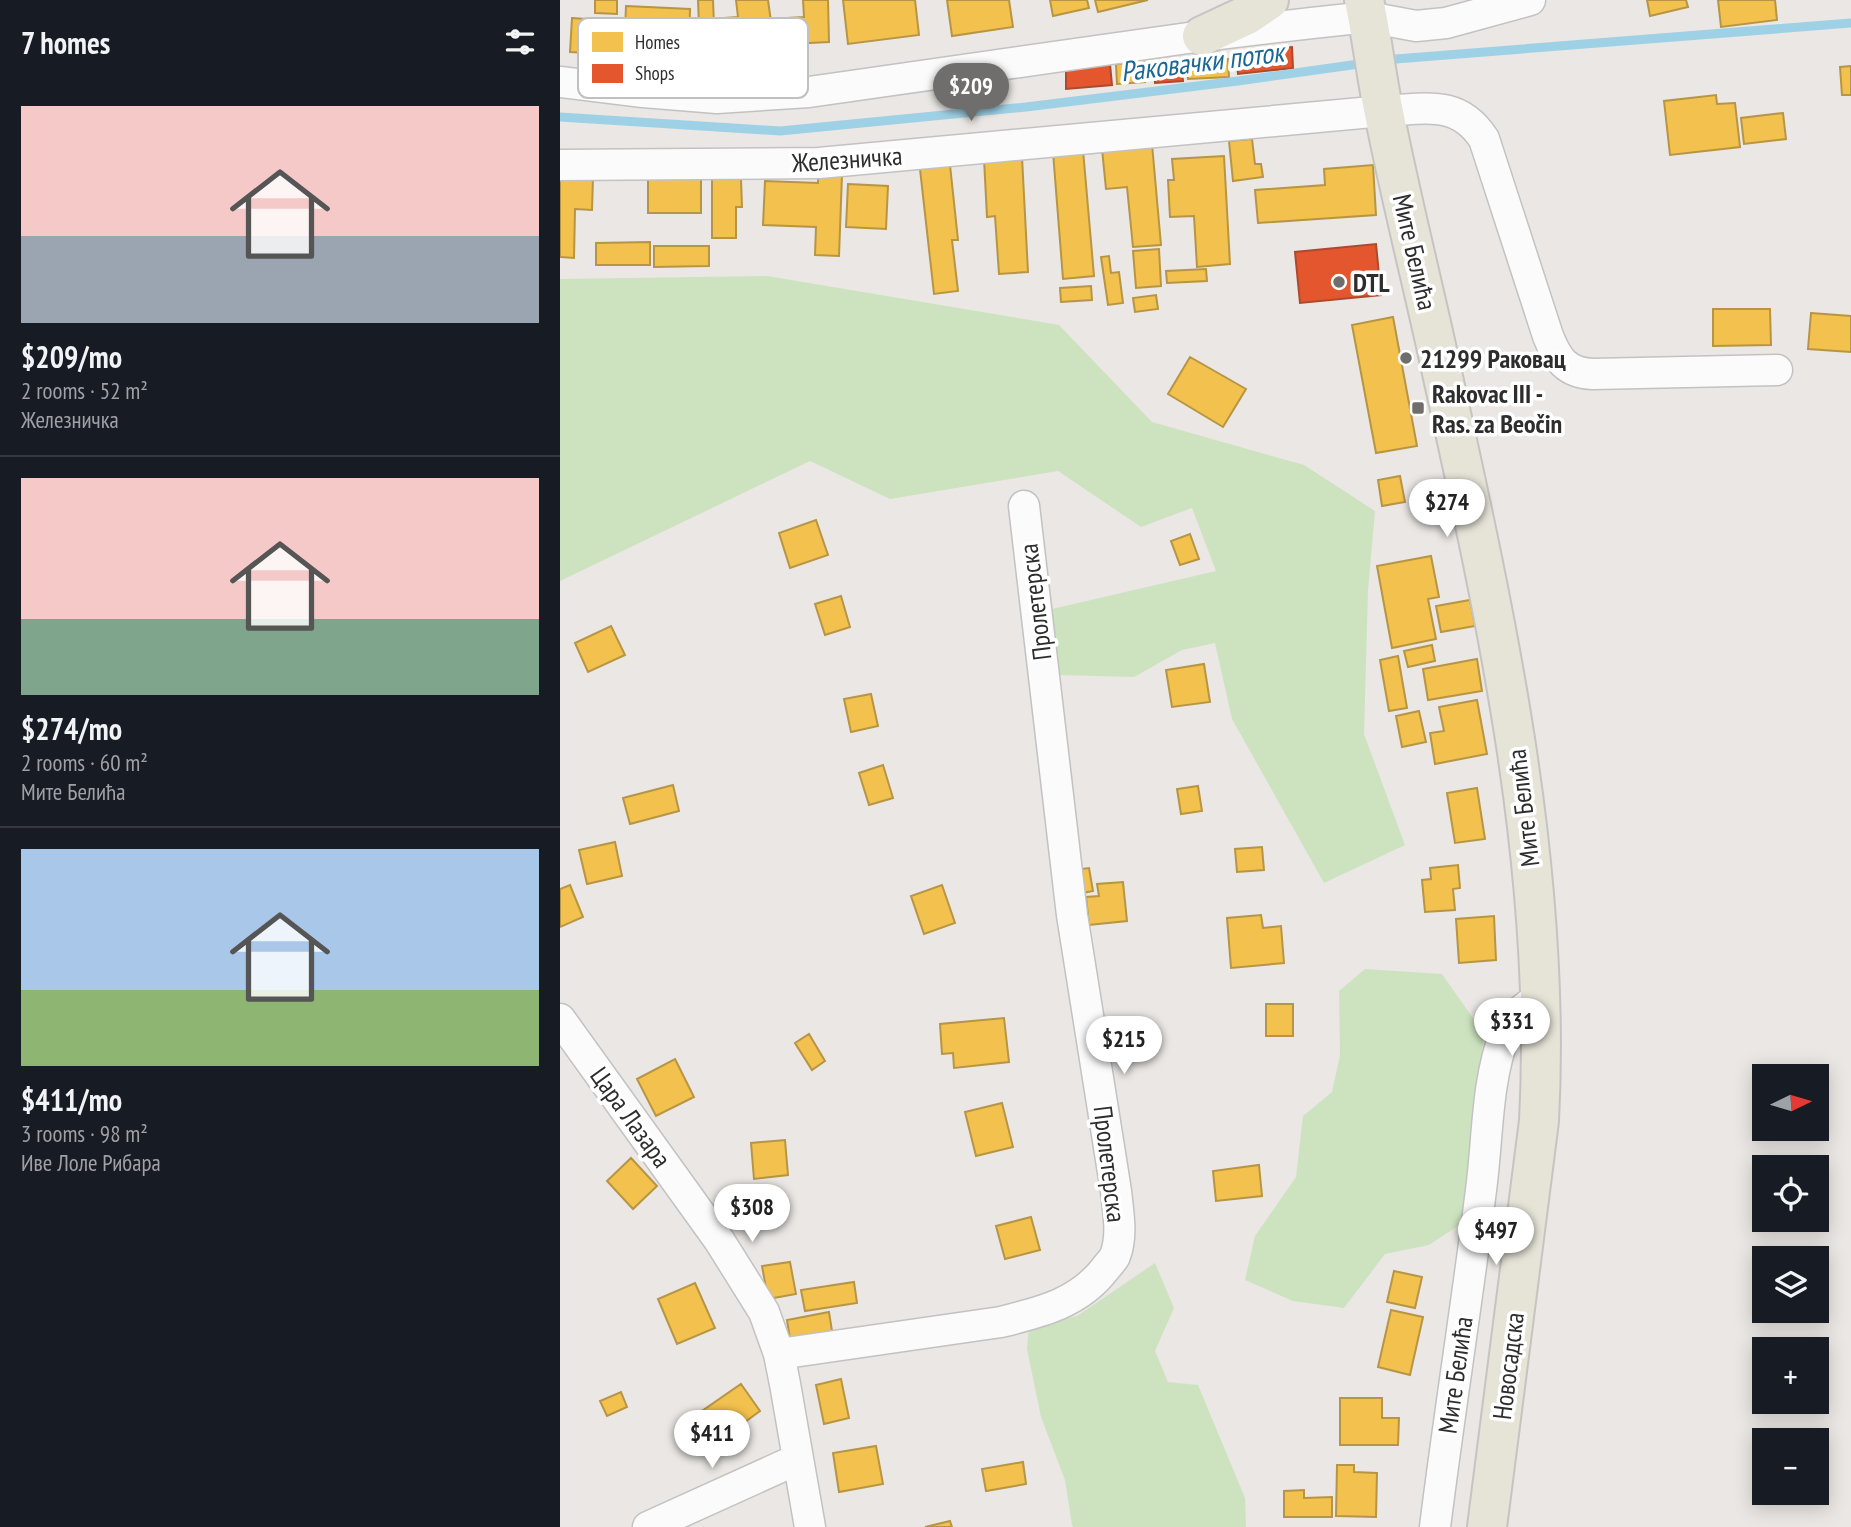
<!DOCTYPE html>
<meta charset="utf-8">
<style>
:root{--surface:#171b24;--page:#20242c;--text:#f1f3f6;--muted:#9ea1a6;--line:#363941;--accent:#6f6e6d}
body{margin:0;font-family:"PT Sans Narrow",sans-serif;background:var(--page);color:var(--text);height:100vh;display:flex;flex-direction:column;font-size:26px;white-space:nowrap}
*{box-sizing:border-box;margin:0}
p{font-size:23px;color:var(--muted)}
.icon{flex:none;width:38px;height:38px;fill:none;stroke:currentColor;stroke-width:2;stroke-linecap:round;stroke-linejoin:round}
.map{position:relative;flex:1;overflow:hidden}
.sheet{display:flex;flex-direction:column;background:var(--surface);width:560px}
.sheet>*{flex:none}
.needle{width:46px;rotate:85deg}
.buttons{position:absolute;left:1192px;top:1064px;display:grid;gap:14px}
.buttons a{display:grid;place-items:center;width:77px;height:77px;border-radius:0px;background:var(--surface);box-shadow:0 4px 18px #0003;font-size:35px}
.price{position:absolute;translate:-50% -60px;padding:0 16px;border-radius:24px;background:#fff;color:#222;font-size:23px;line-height:46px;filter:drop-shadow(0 2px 4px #0008)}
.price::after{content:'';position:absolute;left:50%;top:42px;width:21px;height:16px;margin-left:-10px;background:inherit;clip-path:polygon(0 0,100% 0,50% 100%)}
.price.selected{background:var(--accent);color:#fff}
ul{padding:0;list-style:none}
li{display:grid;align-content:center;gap:14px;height:371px;padding:0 21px}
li+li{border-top:2px solid var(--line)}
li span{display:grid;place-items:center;height:217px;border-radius:0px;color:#555}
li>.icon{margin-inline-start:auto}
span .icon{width:126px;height:126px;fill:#fffc;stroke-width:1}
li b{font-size:30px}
h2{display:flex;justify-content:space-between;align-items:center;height:84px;padding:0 21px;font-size:30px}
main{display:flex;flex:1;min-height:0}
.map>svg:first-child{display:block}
.green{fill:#cde3c0}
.homes{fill:#f2c14e;stroke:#b79544;stroke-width:2}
.shops{fill:#e4572e;stroke:#ad4a2e;stroke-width:2}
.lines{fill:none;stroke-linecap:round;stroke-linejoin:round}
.stream{stroke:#9ed1e5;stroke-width:9}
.minor-casing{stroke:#c3c2c2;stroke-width:33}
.major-casing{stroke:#c6c4c3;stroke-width:42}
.minor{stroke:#fcfbfb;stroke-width:30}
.major{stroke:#e6e3d7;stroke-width:38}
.poi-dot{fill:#6f6e6d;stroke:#fff;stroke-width:2.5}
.labels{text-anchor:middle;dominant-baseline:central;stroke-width:7;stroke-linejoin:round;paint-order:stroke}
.street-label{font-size:26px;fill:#2d2d2d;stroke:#fff}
.poi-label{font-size:26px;font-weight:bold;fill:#2d2d2d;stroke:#fff;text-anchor:start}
.water-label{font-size:28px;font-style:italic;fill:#196795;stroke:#fff}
.key{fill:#fff;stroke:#c0c0c0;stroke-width:2}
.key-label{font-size:19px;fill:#2d2d2d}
</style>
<main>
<section class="sheet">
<h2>7 homes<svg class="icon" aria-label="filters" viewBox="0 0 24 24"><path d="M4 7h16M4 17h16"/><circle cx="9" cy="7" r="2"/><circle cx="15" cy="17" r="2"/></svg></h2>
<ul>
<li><span style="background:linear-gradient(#f6c9c9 60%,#9aa5b1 0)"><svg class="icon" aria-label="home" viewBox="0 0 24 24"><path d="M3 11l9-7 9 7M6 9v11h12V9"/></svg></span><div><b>$209/mo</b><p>2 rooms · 52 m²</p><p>Железничка</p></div></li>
<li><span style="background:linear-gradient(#f6c9c9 65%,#7fa58c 0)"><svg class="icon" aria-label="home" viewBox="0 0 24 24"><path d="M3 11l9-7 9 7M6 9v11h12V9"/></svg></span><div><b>$274/mo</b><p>2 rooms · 60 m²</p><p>Мите Белића</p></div></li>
<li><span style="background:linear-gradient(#a9c7e8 65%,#8fb573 0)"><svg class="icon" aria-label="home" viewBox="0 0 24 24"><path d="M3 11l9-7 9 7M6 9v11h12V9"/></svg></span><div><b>$411/mo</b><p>3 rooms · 98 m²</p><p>Иве Лоле Рибара</p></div></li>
</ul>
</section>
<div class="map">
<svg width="1291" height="1527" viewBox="0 0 1291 1527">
<rect width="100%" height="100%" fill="#eae7e4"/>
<path class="green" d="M 207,276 L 499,325 L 592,422 L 744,465 L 815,511 L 808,590 L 804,734 L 845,845 L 764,883 L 672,719 L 655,643 L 622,650 L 574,677 L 498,675 L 492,609 L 656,571 L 632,508 L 581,527 L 498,471 L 330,499 L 250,461 L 0,581 L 0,279 Z
M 805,969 L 882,974 L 924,1034 L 904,1222 L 869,1245 L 825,1254 L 784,1308 L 733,1301 L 685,1280 L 695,1236 L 736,1177 L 743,1116 L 772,1092 L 780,1055 L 779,991 Z
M 595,1263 L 614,1308 L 595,1351 L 608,1382 L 638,1385 L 685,1498 L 686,1527 L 513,1527 L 512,1525 L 505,1480 L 481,1417 L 467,1349 L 469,1326 L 517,1316 Z"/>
<path class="homes" d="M 35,0 L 57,0 L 57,14 L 35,13 Z
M 138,0 L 153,0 L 154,25 L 139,26 Z
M 176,0 L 208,0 L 215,50 L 170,56 L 165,18 L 178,17 Z
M 243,0 L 268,0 L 269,42 L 229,44 L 228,18 L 244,17 Z
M 283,0 L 355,0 L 359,35 L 288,44 Z
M 387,0 L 449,0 L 453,27 L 392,36 Z
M 490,0 L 527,0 L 529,8 L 493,16 Z
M 535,0 L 588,0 L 538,12 Z
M 1087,0 L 1126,0 L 1128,7 L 1090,16 Z
M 1158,0 L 1215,0 L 1217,20 L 1161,27 Z
M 66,6 L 130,9 L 129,55 L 64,53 Z
M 12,18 L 55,21 L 53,54 L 10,52 Z
M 668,59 L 669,77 L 628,79 L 627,63 Z
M 584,62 L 585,82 L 557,84 L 556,64 Z
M 1291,66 L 1291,95 L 1282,95 L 1280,67 Z
M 1156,95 L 1157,104 L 1175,103 L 1180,147 L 1110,155 L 1104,101 Z
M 1223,113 L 1226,139 L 1184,144 L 1181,118 Z
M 692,139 L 695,164 L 701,164 L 703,177 L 673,181 L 669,141 Z
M 592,144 L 601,245 L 573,247 L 567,187 L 546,189 L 542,149 Z
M 523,150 L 534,276 L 503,279 L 493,152 Z
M 664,156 L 670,264 L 637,267 L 634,216 L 610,217 L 608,180 L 614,180 L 612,159 Z
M 462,157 L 468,272 L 439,274 L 435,216 L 427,217 L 424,159 Z
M 390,165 L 398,240 L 392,240 L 398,291 L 374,294 L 360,169 Z
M 813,165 L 816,215 L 698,223 L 695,190 L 765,185 L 764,169 Z
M 258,174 L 282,175 L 279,256 L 255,255 L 256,227 L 203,225 L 205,181 L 258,183 Z
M 88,176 L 141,176 L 141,213 L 88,213 Z
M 0,177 L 33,178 L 32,210 L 15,209 L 14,258 L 0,257 Z
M 152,179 L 181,179 L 182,207 L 176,207 L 176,238 L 152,238 Z
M 288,184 L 328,186 L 326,229 L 286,227 Z
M 90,242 L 90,265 L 36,265 L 36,243 Z
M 94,246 L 149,246 L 149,266 L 94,267 Z
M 599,249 L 601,286 L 576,288 L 573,251 Z
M 549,256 L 551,273 L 559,272 L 563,303 L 548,305 L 541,257 Z
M 646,269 L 647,281 L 607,283 L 606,271 Z
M 531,286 L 532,300 L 501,302 L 500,288 Z
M 596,295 L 598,309 L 575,312 L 573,298 Z
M 1153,309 L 1210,309 L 1211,345 L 1153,346 Z
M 1251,313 L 1291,316 L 1291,352 L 1248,349 Z
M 833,317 L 857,446 L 816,453 L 792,325 Z
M 630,357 L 686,389 L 663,427 L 608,394 Z
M 840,476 L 845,502 L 822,506 L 818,480 Z
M 256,520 L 268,555 L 230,568 L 219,533 Z
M 630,534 L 639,559 L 620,565 L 611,541 Z
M 871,556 L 879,597 L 868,599 L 876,639 L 832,648 L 817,566 Z
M 281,596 L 290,627 L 265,635 L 255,604 Z
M 910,600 L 915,626 L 881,632 L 876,606 Z
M 51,626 L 65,655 L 28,672 L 15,643 Z
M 872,645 L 875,661 L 848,667 L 844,651 Z
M 838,656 L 847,708 L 829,711 L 820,660 Z
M 917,659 L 922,691 L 868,700 L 863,669 Z
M 644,664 L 650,702 L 612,707 L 606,670 Z
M 311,694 L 318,726 L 291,732 L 284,699 Z
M 917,700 L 927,754 L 875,764 L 870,733 L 884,731 L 879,707 Z
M 859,711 L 866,742 L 842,747 L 836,716 Z
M 323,765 L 333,798 L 309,805 L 299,773 Z
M 113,785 L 119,811 L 70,824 L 63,798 Z
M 638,786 L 642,811 L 621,814 L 617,789 Z
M 917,788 L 925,839 L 895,843 L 887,793 Z
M 55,842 L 62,876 L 27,884 L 19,850 Z
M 702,847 L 704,870 L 677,872 L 675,849 Z
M 898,865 L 900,888 L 893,889 L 895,910 L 865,912 L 862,880 L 871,879 L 870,868 Z
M 529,868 L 533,891 L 518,894 L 513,870 Z
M 563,882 L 567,921 L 529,925 L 526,897 L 539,896 L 537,884 Z
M 10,885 L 23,917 L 0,927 L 0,889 Z
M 382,885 L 395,923 L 364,934 L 351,896 Z
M 701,915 L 703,928 L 721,926 L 724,963 L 671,968 L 667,918 Z
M 934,916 L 936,960 L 899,963 L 896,919 Z
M 706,1004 L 733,1004 L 733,1036 L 706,1036 Z
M 444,1018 L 449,1062 L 394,1068 L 393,1053 L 382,1054 L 380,1024 Z
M 249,1034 L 265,1061 L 252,1070 L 235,1043 Z
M 115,1059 L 134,1097 L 96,1116 L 77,1079 Z
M 442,1103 L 453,1147 L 416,1156 L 405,1112 Z
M 225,1140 L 228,1175 L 194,1179 L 191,1143 Z
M 71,1158 L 97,1186 L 73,1209 L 47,1181 Z
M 699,1165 L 702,1196 L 656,1201 L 653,1171 Z
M 471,1217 L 480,1250 L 445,1259 L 436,1226 Z
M 230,1262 L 236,1294 L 208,1299 L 202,1266 Z
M 834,1271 L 862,1277 L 855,1308 L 827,1302 Z
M 294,1282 L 297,1303 L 245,1311 L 241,1290 Z
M 135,1283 L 155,1328 L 117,1344 L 98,1299 Z
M 831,1310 L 863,1317 L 850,1375 L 818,1367 Z
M 269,1312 L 272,1331 L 230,1339 L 227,1320 Z
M 281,1379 L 289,1418 L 264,1424 L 256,1385 Z
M 181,1384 L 200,1411 L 159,1441 L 139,1413 Z
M 61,1392 L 67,1407 L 47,1416 L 40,1401 Z
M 780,1398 L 822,1398 L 822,1418 L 839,1418 L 838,1445 L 780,1445 Z
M 316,1446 L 323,1484 L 279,1492 L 273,1453 Z
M 463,1462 L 466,1484 L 426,1491 L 422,1469 Z
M 777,1465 L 794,1465 L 794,1472 L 817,1473 L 816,1517 L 776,1516 Z
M 744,1490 L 744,1498 L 772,1497 L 772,1517 L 724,1517 L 724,1491 Z
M 390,1521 L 392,1527 L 365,1527 Z"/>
<path class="shops" d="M 732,47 L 733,68 L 678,74 L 676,52 Z
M 621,61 L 623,81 L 595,83 L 593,62 Z
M 550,64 L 552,85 L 506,89 L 506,68 Z
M 816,244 L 821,295 L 740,303 L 735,252 Z"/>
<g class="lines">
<path class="stream" d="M 823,60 L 1291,23
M 0,117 L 220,131 L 466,107 L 678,81 L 806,63"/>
<g class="minor-casing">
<path id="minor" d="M 0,82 L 83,92 L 157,98 L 249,92 L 642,36 L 752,23 L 808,17 L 856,26 L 886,23 L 970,0
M 0,165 L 259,163 L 823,111 C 865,109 898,99 924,139 L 988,336 C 997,359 1006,373 1033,374 L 1217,370
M 0,1019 L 159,1240 L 204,1312 L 219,1354 L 225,1384 L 250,1527
M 219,1354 L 441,1322 C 481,1312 519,1303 545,1269 C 548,1265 553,1260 555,1256 C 563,1235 558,1212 556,1191 L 512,915 L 464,506
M 88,1527 L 238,1459
M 875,1527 C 889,1415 907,1303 921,1190 C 928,1138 926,1083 945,1033 C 951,1015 966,1007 981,996"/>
</g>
<g class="major-casing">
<path id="major" d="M 804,0 C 812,37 816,75 824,113 C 839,189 858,265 875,341 C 931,595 993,859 979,1121 L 927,1527
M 642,36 L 687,15 L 709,0"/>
</g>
<use href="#minor" class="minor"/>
<use href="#major" class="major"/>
</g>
<g class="poi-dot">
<circle cx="779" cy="282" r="7"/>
<circle cx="846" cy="358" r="7"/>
<rect x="851" y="401" width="14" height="14" rx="3.5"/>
</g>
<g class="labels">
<g class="street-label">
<text transform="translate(287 159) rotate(-4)">Железничка</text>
<text transform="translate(855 252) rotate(77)">Мите Белића</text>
<text transform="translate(475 602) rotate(-97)">Пролетерска</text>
<text transform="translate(963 808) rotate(-97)">Мите Белића</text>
<text transform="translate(71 1117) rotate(54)">Цара Лазара</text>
<text transform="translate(550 1164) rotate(83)">Пролетерска</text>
<text transform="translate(948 1366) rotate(-83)">Новосадска</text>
<text transform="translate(895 1375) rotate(-82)">Мите Белића</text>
</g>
<g class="poi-label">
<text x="793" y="282">DTL</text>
<text x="860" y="358">21299 Раковац</text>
<text x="872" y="393">Rakovac III -<tspan x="872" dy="30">Ras. za Beočin</tspan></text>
</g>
<g class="water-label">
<text transform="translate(642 61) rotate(-7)">Раковачки поток</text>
</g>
</g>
<rect x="18" y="18" width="230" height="80" rx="10" class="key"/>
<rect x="32" y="32" width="31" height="20" fill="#f2c14e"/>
<rect x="32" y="64" width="31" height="19" fill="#e4572e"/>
<g class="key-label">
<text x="75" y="49">Homes</text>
<text x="75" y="80">Shops</text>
</g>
</svg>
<div class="buttons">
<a><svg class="needle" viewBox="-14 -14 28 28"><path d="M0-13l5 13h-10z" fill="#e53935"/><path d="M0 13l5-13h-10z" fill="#9ea1a6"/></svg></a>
<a><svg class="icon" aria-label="locate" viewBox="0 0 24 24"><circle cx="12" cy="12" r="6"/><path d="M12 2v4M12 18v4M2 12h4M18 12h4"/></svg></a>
<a><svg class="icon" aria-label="layers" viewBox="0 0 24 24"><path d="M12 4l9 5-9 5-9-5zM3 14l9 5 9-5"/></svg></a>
<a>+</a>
<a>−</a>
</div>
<b class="price selected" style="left:411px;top:123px">$209</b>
<b class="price" style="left:887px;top:539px">$274</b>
<b class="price" style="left:952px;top:1058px">$331</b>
<b class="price" style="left:564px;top:1076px">$215</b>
<b class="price" style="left:192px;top:1244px">$308</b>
<b class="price" style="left:936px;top:1267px">$497</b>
<b class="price" style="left:152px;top:1470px">$411</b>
</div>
</main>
